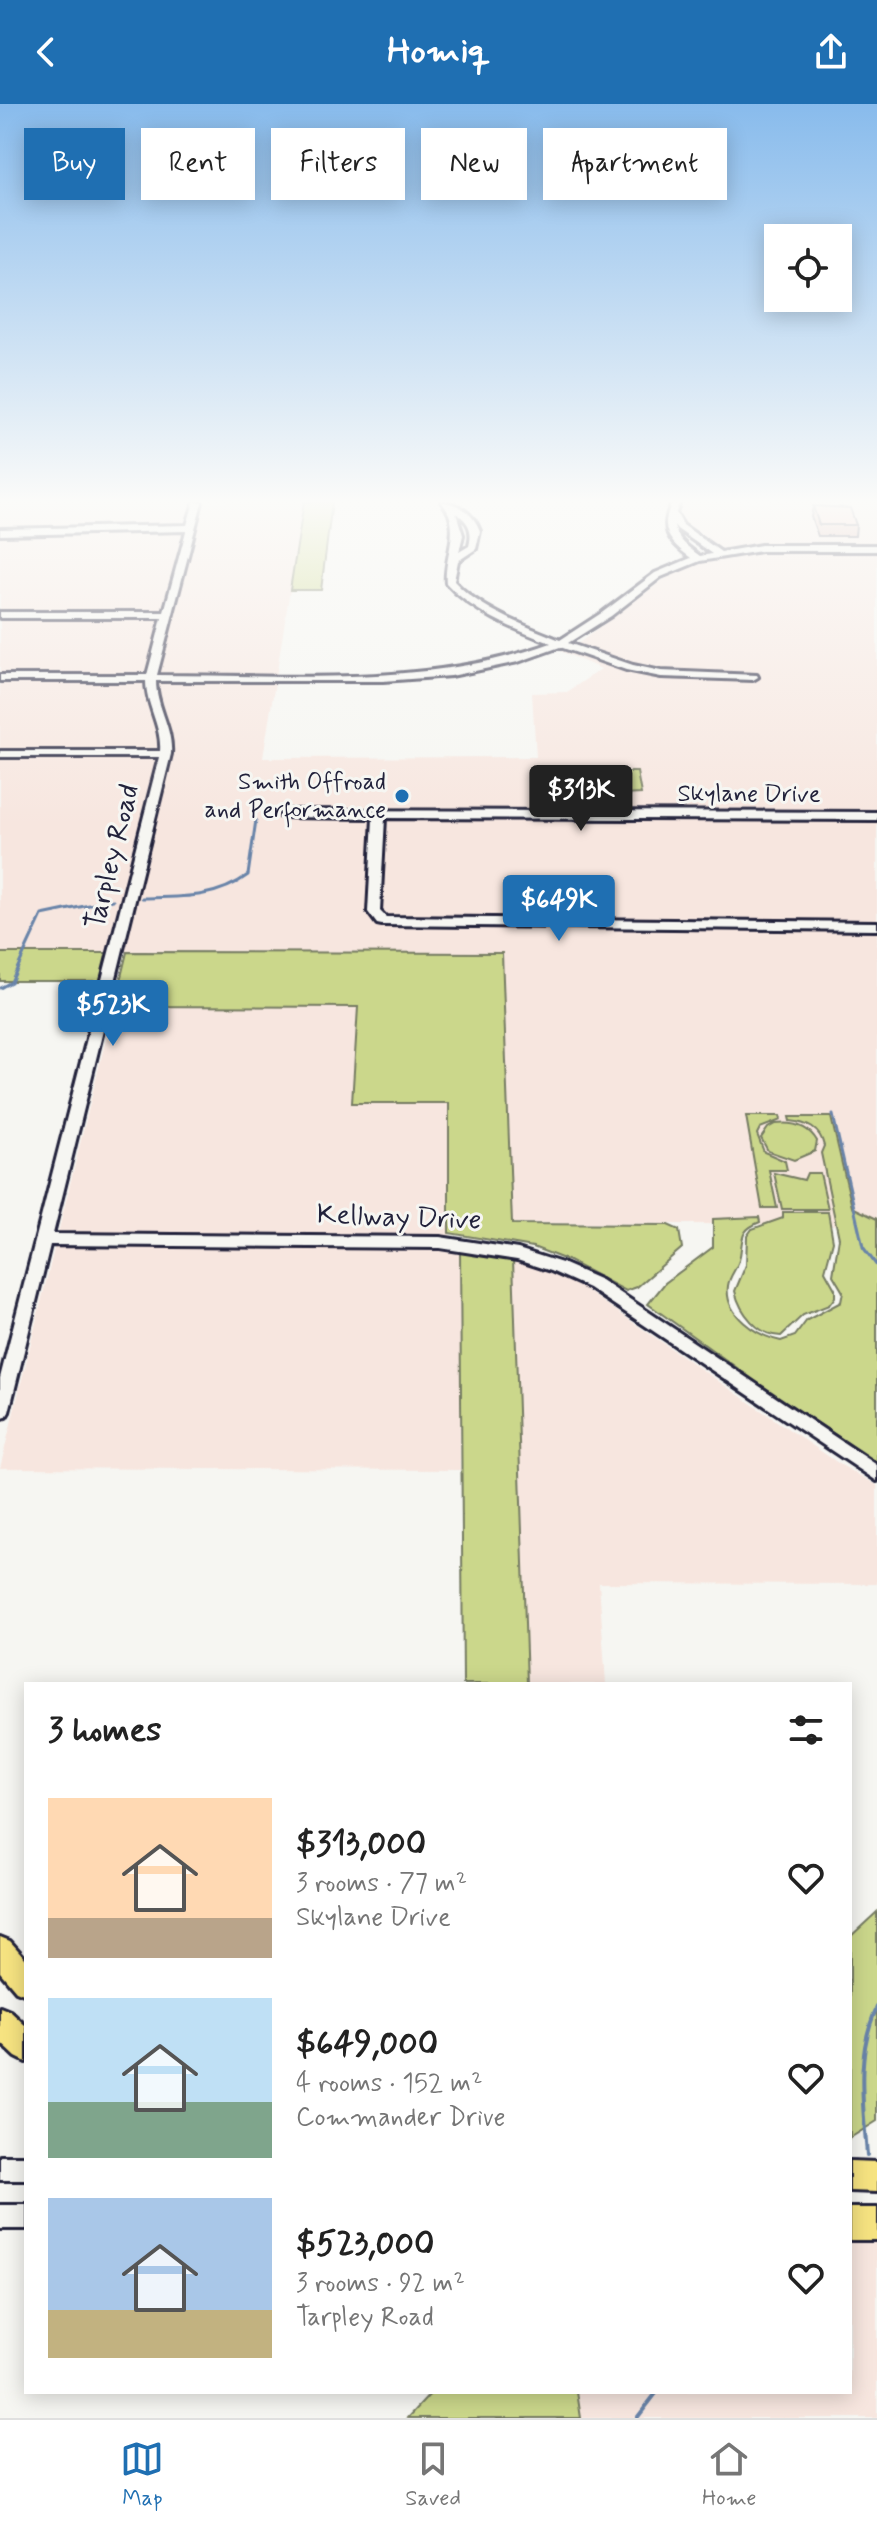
<!DOCTYPE html>
<meta charset="utf-8">
<style>
:root{--surface:#fff;--page:#f2f2f2;--text:#222;--muted:#767676;--line:#e0e0e0;--accent:#1f6fb2}
body{margin:0;font-family:Mynerve,sans-serif;background:var(--page);color:var(--text);height:100vh;display:flex;flex-direction:column;font-size:30px;white-space:nowrap}
*{box-sizing:border-box;margin:0}
p{font-size:26px;color:var(--muted)}
.icon{flex:none;width:44px;height:44px;fill:none;stroke:currentColor;stroke-width:2;stroke-linecap:round;stroke-linejoin:round}
.map{position:relative;flex:1;overflow:hidden}
.panel{position:absolute;left:24px;top:1578px;width:828px;height:712px;display:flex;flex-direction:column;background:var(--surface);border-radius:0px;box-shadow:0 4px 20px #0003}
.panel>*{flex:none}
.guide{position:absolute;left:24px;top:24px;width:830px;height:72px;display:flex;gap:16px}
.tools{position:absolute;left:764px;top:120px;display:grid;gap:16px}
.tools a{display:grid;place-items:center;width:88px;height:88px;border-radius:0px;background:var(--surface);box-shadow:0 4px 20px #0003;font-size:40px}
.price{position:absolute;translate:-50% -68px;padding:0 18px;border-radius:8px;background:var(--accent);color:#fff;font-size:26px;line-height:52px;filter:drop-shadow(0 2px 4px #0008)}
.price::after{content:'';position:absolute;left:50%;top:48px;width:24px;height:18px;margin-left:-12px;background:inherit;clip-path:polygon(0 0,100% 0,50% 100%)}
.price.active{background:#222;color:#fff}
ul{padding:0;list-style:none}
li{display:flex;align-items:center;gap:24px;height:200px;padding:0 24px}
li span{display:grid;place-items:center;flex:none;width:224px;height:160px;border-radius:0px;color:#555}
li>.icon{margin-inline-start:auto}
span .icon{width:96px;height:96px;fill:#fffc;stroke-width:1}
li b{font-size:34px}
h2{display:flex;justify-content:space-between;align-items:center;height:96px;padding:0 24px;font-size:34px}
.chip{padding:0 28px;border-radius:0px;background:var(--surface);box-shadow:0 4px 20px #0003;font-size:28px;line-height:72px}
.chip.active{background:var(--accent);color:#fff}
header{display:flex;justify-content:space-between;align-items:center;height:104px;padding:0 24px;background:var(--accent);color:#fff;font-size:36px;font-weight:700}
.tabs{display:flex;justify-content:space-around;align-items:center;height:112px;border-top:2px solid var(--line);background:var(--surface);font-size:22px;color:var(--muted)}
.tabs a{display:grid;justify-items:center;gap:4px}
.tabs .active{color:var(--accent)}
.map>svg:first-child{display:block}
.built{fill:#f7e6df}
.green{fill:#cbd78b;stroke:#767c63;stroke-width:2}
.lines{fill:none;stroke-linecap:round;stroke-linejoin:round}
.stream-far1{stroke:#6984a9;stroke-width:3}
.stream{stroke:#6984a9;stroke-width:4}
.minor-casing{stroke:#22223b;stroke-width:6}
.major-casing{stroke:#22223b;stroke-width:6}
.minor{fill:#f6f6f2;fill-rule:evenodd}
.major{fill:#f6e381;fill-rule:evenodd}
.wall{fill:#d7a49b;stroke:#22223b;stroke-width:2}
.building{fill:#fabfb4;stroke:#22223b;stroke-width:2}
.poi-dot{fill:#1f6fb2;stroke:#f6f6f2;stroke-width:3}
.labels{text-anchor:middle;dominant-baseline:central;stroke-width:6;stroke-linejoin:round;paint-order:stroke}
.far-poi-label{font-size:24px;fill:#22223b;stroke:#f6f6f2;text-anchor:end}
.far-street-label{font-size:24px;fill:#22223b;stroke:#f6f6f2}
.street-label{font-size:28px;fill:#22223b;stroke:#f6f6f2}
</style>
<header><svg class="icon" aria-label="back" viewBox="0 0 24 24"><path d="M15 5l-7 7 7 7"/></svg>Homiq<svg class="icon" aria-label="share" viewBox="0 0 24 24"><path d="M12 15V3M7 8l5-5 5 5M5 13v7h14v-7"/></svg></header>
<div class="map">
<svg width="877" height="2314" viewBox="0 0 877 2314">
<rect width="100%" height="100%" fill="#f6f6f2"/>
<filter id="ink" filterUnits="userSpaceOnUse"><feTurbulence type="fractalNoise" baseFrequency=".0125" numOctaves="2"/><feDisplacementMap in="SourceGraphic" scale="16" xChannelSelector="R" yChannelSelector="G"/><feConvolveMatrix kernelMatrix="1 2 1 2 8 2 1 2 1" color-interpolation-filters="sRGB"/></filter>
<g filter="url(#ink)">
<path class="built" d="M 0,398 L 304,398 L 263,654 L 536,653 L 532,589 L 567,588 L 601,565 L 560,547 L 579,539 L 663,476 L 689,463 L 727,453 L 684,419 L 678,407 L 685,398 L 877,398 L 877,442 L 812,446 L 877,448 L 877,1121 L 512,1119 L 502,849 L 0,848 Z
M 114,902 L 359,902 L 449,999 L 449,1129 L 460,1147 L 460,1366 L 0,1364 Z
M 513,1155 L 577,1180 L 841,1361 L 877,1381 L 877,1480 L 599,1479 L 606,1580 L 527,1580 Z
M 850,2130 L 877,2130 L 877,2314 L 581,2314 L 577,2288 L 850,2288 Z"/>
<path class="green" d="M 304,398 L 332,398 L 321,486 L 290,486 Z
M 579,668 L 582,671 L 613,671 L 614,668 L 637,668 L 641,690 L 581,693 L 574,683 L 581,682 L 580,673 L 574,672 Z
M 127,848 L 502,849 L 512,1120 L 668,1121 L 679,1126 L 682,1144 L 637,1183 L 626,1187 L 569,1157 L 533,1143 L 449,1129 L 449,999 L 352,999 L 358,903 L 114,902 Z
M 0,849 L 109,849 L 102,877 L 0,877 Z
M 746,1012 L 780,1012 L 781,1016 L 760,1024 L 757,1030 L 764,1048 L 785,1057 L 787,1066 L 769,1066 L 777,1104 L 762,1104 Z
M 789,1013 L 831,1013 L 852,1103 L 877,1115 L 877,1358 L 772,1289 L 648,1200 L 665,1179 L 713,1143 L 713,1115 L 759,1113 L 760,1118 C 740,1126 743,1133 740,1152 C 739,1163 729,1171 728,1182 C 724,1211 757,1232 781,1237 L 795,1232 L 807,1216 L 841,1198 L 843,1188 L 833,1171 L 839,1134 L 821,1049 L 824,1042 C 820,1024 807,1019 790,1017 Z
M 775,1020 C 792,1018 808,1021 817,1037 L 815,1047 L 794,1056 L 768,1047 L 761,1034 L 768,1024 Z
M 774,1069 L 804,1076 L 807,1069 L 820,1069 L 828,1105 L 782,1105 Z
M 783,1108 L 828,1108 L 833,1137 L 825,1167 L 835,1185 L 835,1193 L 829,1201 L 803,1211 L 781,1232 C 758,1232 740,1208 735,1187 L 746,1161 L 747,1132 L 752,1125 L 783,1114 Z
M 460,1147 L 513,1155 L 527,1580 L 463,1580 Z
M 877,1808 L 877,2017 L 850,2034 L 850,1833 Z
M 432,2288 L 577,2288 L 581,2314 L 408,2314 Z"/>
<g class="lines">
<path class="stream-far1" d="M 142,794 C 180,793 216,795 248,771 L 256,716
M 0,884 L 11,878 L 42,811 L 113,796
M 833,1011 L 863,1143 L 877,1162"/>
<path class="stream" d="M 867,2051 C 863,2000 855,1951 877,1903
M 637,2314 L 657,2288"/>
<g class="minor-casing">
<path id="minor" d="M 194,398 L 202,398 L 157,571 C 288,571 426,584 551,539 C 514,525 473,509 446,479 C 443,453 464,422 441,398 C 458,398 474,410 480,427 L 476,445 L 458,457 L 454,477 C 481,506 523,521 560,536 L 603,508 L 655,469 L 691,454 C 668,437 659,426 672,398 L 680,398 L 676,409 L 683,421 L 721,448 L 761,441 L 877,441 L 877,447 L 761,447 L 700,457 L 661,473 L 611,512 L 568,539 L 633,561 L 661,567 L 757,571 L 758,573 L 753,576 L 661,573 L 626,566 L 560,543 L 518,558 L 451,572 L 383,577 L 156,577 C 156,603 173,623 171,650 L 53,1130 L 440,1133 L 518,1145 L 562,1159 L 601,1176 L 877,1361 L 877,1377 L 589,1184 L 551,1167 L 517,1156 L 440,1144 L 50,1141 L 9,1308 L 6,1313 L 0,1315 L 0,1274 L 159,653 L 0,653 L 0,647 L 160,647 C 162,622 146,602 146,577 L 0,577 L 0,571 L 147,571 L 162,514 L 0,514 L 0,508 L 164,508 L 186,427 L 0,431 L 0,425 L 187,421 ZM 456,409 C 469,418 473,426 469,442 L 459,448 L 463,431 ZM 674,421 L 677,425 L 712,450 L 700,452 C 688,443 677,436 674,421 Z
M 285,706 L 877,708 L 877,716 L 385,714 L 380,807 L 386,813 L 877,818 L 877,826 L 382,821 L 377,820 L 368,808 L 373,714 L 281,713 L 281,707 Z
M 0,2052 L 26,2052 L 26,2076 L 0,2076 Z
M 0,2101 L 26,2101 L 26,2125 L 0,2125 Z"/>
</g>
<g class="major-casing">
<path id="major" d="M 0,1833 L 10,1837 L 26,1855 L 26,1891 L 16,1887 L 0,1868 Z
M 0,1903 L 10,1907 L 26,1922 L 26,1958 L 16,1953 L 0,1938 Z
M 850,2057 L 877,2058 L 877,2088 L 850,2087 Z
M 850,2104 L 877,2104 L 877,2136 L 850,2136 Z"/>
</g>
<use href="#minor" class="minor"/>
<use href="#major" class="major"/>
</g>
<path class="wall" d="M 813,402 L 856,421 L 855,432 L 818,432 L 811,413 Z"/>
<path class="building" d="M 813,402 L 850,404 L 856,421 L 819,421 Z"/>
</g>
<linearGradient id="sky" x2="0" y2="1"><stop stop-color="#88bbec"/><stop offset="0.55" stop-color="#fbfbf9"/><stop offset="1" stop-color="#fbfbf9" stop-opacity="0"/></linearGradient>
<rect width="877" height="722" fill="url(#sky)"/>
<circle class="poi-dot" cx="402" cy="692" r="8"/>
<g class="labels">
<g class="far-poi-label">
<text x="386" y="678">Smith Offroad<tspan x="386" dy="28">and Performance</tspan></text>
</g>
<g class="far-street-label">
<text x="749" y="690">Skylane Drive</text>
</g>
<g class="street-label">
<text transform="translate(113 753) rotate(-76)">Tarpley Road</text>
<text transform="translate(399 1114) rotate(2)">Kellway Drive</text>
</g>
</g>
</svg>
<div class="tools">
<a><svg class="icon" aria-label="locate" viewBox="0 0 24 24"><circle cx="12" cy="12" r="6"/><path d="M12 2v4M12 18v4M2 12h4M18 12h4"/></svg></a>
</div>
<b class="price active" style="left:581px;top:729px">$313K</b>
<b class="price" style="left:559px;top:839px">$649K</b>
<b class="price" style="left:113px;top:944px">$523K</b>
<div class="guide">
<a class="chip active">Buy</a>
<a class="chip">Rent</a>
<a class="chip">Filters</a>
<a class="chip">New</a>
<a class="chip">Apartment</a>
</div>
<section class="panel">
<h2>3 homes<svg class="icon" aria-label="filters" viewBox="0 0 24 24"><path d="M4 7h16M4 17h16"/><circle cx="9" cy="7" r="2"/><circle cx="15" cy="17" r="2"/></svg></h2>
<ul>
<li><span style="background:linear-gradient(#ffd9b3 75%,#b9a48a 0)"><svg class="icon" aria-label="home" viewBox="0 0 24 24"><path d="M3 11l9-7 9 7M6 9v11h12V9"/></svg></span><div><b>$313,000</b><p>3 rooms · 77 m²</p><p>Skylane Drive</p></div><svg class="icon" aria-label="heart" viewBox="0 0 24 24"><path d="M12 20l-8-8c-3-5 5-10 8-4 3-6 11-1 8 4z"/></svg></li>
<li><span style="background:linear-gradient(#bfe0f5 65%,#7fa58c 0)"><svg class="icon" aria-label="home" viewBox="0 0 24 24"><path d="M3 11l9-7 9 7M6 9v11h12V9"/></svg></span><div><b>$649,000</b><p>4 rooms · 152 m²</p><p>Commander Drive</p></div><svg class="icon" aria-label="heart" viewBox="0 0 24 24"><path d="M12 20l-8-8c-3-5 5-10 8-4 3-6 11-1 8 4z"/></svg></li>
<li><span style="background:linear-gradient(#a9c7e8 70%,#c2b280 0)"><svg class="icon" aria-label="home" viewBox="0 0 24 24"><path d="M3 11l9-7 9 7M6 9v11h12V9"/></svg></span><div><b>$523,000</b><p>3 rooms · 92 m²</p><p>Tarpley Road</p></div><svg class="icon" aria-label="heart" viewBox="0 0 24 24"><path d="M12 20l-8-8c-3-5 5-10 8-4 3-6 11-1 8 4z"/></svg></li>
</ul>
</section>
</div>
<nav class="tabs">
<a class="active"><svg class="icon" aria-label="map" viewBox="0 0 24 24"><path d="M3 6l6-2 6 2 6-2v14l-6 2-6-2-6 2zM9 4v14M15 6v14"/></svg>Map</a>
<a><svg class="icon" aria-label="saved" viewBox="0 0 24 24"><path d="M7 4h10v16l-5-4-5 4z"/></svg>Saved</a>
<a><svg class="icon" aria-label="home" viewBox="0 0 24 24"><path d="M3 11l9-7 9 7M6 9v11h12V9"/></svg>Home</a>
</nav>
